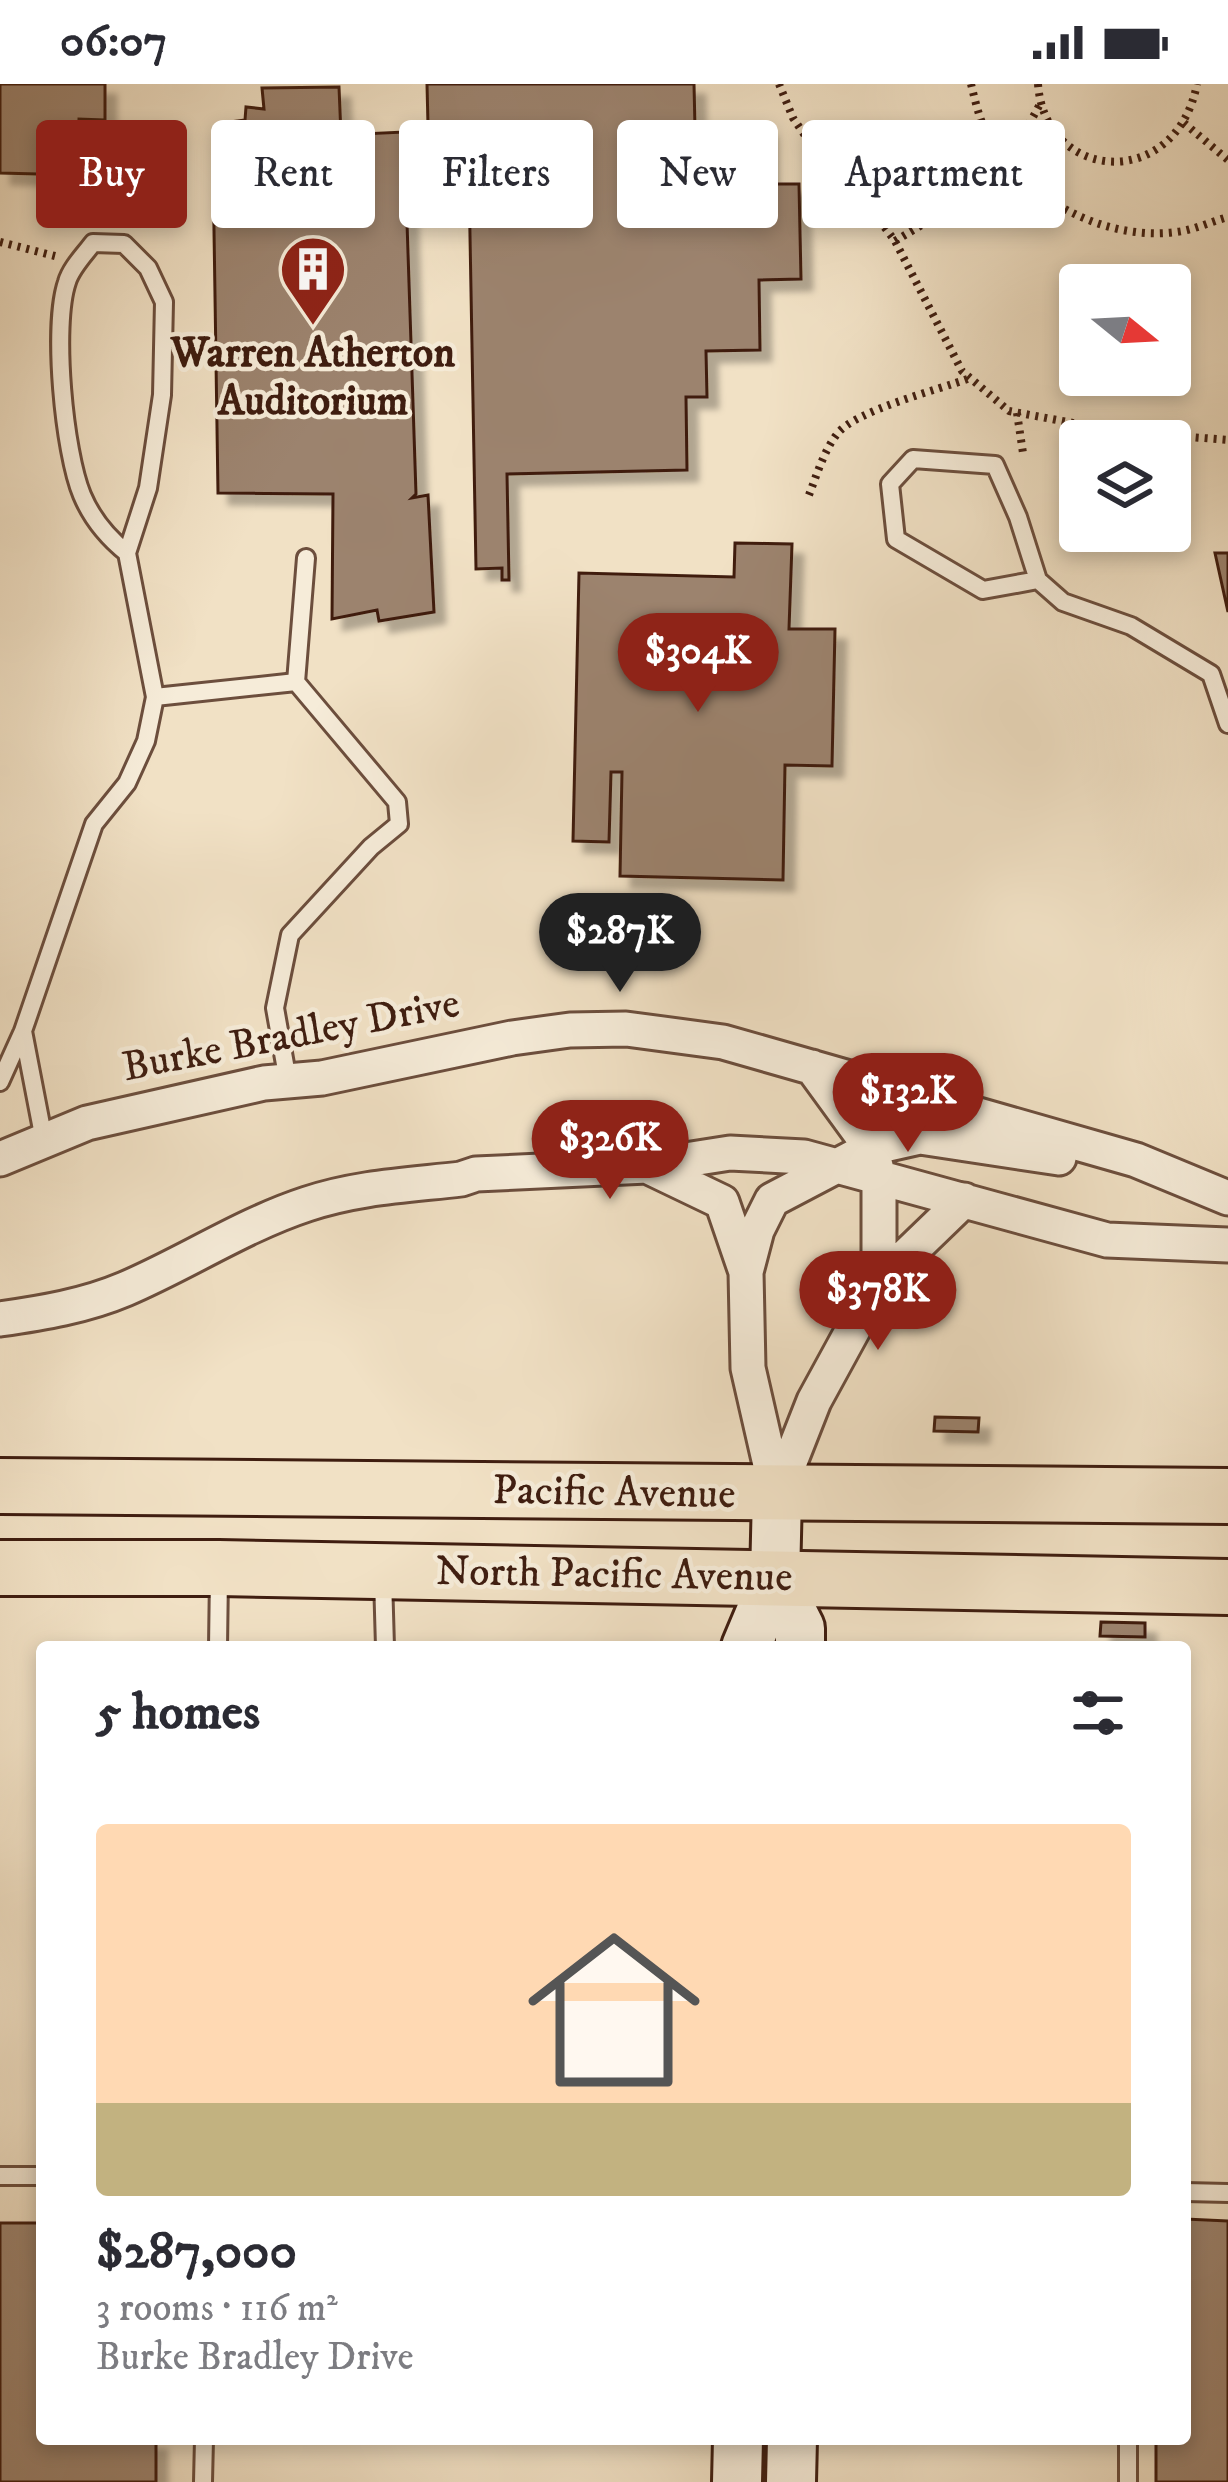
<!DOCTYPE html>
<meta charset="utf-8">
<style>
:root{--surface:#fff;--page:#f7f7f7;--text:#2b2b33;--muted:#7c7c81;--accent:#8f2418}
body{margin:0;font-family:"IM FELL DW Pica",serif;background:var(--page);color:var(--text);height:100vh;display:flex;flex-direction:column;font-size:45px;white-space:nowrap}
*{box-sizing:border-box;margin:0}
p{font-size:39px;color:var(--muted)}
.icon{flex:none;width:66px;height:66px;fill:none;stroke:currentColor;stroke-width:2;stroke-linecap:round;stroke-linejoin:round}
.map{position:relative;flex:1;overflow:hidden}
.details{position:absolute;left:36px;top:1557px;width:1155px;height:804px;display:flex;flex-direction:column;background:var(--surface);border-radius:12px;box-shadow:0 6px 18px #0003}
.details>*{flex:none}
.hud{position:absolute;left:36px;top:36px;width:1158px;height:108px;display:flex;gap:24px}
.needle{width:78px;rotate:108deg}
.fabs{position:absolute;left:1059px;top:180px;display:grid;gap:24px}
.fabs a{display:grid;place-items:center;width:132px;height:132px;border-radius:12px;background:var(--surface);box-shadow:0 6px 18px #0003;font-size:60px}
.price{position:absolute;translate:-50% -102px;padding:0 27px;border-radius:42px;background:var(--accent);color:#fff;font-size:39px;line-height:78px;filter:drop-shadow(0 3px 6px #0008)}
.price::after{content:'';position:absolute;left:50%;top:72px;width:36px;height:27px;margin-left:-18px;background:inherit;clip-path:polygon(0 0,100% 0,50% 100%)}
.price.selected{background:#222;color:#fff}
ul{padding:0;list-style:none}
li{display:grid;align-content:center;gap:24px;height:636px;padding:0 60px}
li span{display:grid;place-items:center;height:372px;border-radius:12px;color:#555}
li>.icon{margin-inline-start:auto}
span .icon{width:216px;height:216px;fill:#fffc;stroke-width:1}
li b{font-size:51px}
h2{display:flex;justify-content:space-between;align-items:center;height:144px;padding:0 60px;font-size:51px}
.pill{padding:0 42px;border-radius:12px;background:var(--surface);box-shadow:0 6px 18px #0003;font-size:42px;line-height:108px}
.pill.selected{background:var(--accent);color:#fff}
.status{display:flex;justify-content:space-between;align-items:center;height:84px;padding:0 60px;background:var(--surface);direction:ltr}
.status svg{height:33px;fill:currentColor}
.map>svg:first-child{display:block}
.building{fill:#9c836e;stroke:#3f1d10;stroke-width:3;filter:url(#shadow)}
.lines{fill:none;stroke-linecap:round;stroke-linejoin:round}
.lane-casing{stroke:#6c4e3d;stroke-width:22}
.street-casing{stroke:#6c4e3d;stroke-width:39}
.secondary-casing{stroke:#3f1d10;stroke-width:54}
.primary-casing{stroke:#3f1d10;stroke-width:60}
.path{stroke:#3f1d10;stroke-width:8;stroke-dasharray:3 6;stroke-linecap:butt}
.lane{stroke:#f6ecd9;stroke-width:16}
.street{stroke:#f6ecd9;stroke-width:33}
.secondary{stroke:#f6ecd9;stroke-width:48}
.primary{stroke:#f1e1c5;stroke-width:54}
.labels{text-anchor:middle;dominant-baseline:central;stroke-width:9;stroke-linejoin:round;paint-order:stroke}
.poi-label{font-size:42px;font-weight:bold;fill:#3f1d10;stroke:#f6ecd9}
.street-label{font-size:42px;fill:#3f1d10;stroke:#f6ecd9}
</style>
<div class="status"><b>06:07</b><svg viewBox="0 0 49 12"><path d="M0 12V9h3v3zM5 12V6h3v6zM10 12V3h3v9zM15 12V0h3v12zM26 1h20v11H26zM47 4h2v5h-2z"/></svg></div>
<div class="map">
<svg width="1228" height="2398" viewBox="0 0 1228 2398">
<defs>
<filter id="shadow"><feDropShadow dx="11" dy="11" stdDeviation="3" flood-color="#0004"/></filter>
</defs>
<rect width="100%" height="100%" fill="#f1e1c5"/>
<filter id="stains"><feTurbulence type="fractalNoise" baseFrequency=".00167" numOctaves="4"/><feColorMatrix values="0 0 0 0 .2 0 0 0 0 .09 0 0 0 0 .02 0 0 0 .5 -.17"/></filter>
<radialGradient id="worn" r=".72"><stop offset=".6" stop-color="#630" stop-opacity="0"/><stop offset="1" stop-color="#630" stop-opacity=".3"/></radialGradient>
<path class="building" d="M 0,0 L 105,0 L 105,36 L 79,35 L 77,91 L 0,89 Z
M 427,0 L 694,0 L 695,44 L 765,43 L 766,100 L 799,100 L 801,195 L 759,196 L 760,266 L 706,267 L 707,313 L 686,313 L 687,386 L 507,390 L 509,496 L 502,496 L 502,484 L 476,485 L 468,40 L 428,41 Z
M 339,3 L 341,51 L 404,48 L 416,410 L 412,414 L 428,411 L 434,528 L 379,537 L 377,526 L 332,535 L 333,410 L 218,409 L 213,80 L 227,77 L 222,39 L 245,36 L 246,23 L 264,25 L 262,4 Z
M 735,459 L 792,460 L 789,545 L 835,545 L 832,682 L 785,681 L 783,796 L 620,792 L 622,688 L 611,688 L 609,758 L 573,757 L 579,489 L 734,493 Z
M 1215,469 L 1228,469 L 1228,528 Z
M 935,1333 L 979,1334 L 978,1348 L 934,1347 Z
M 1101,1538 L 1145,1539 L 1145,1553 L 1100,1552 Z
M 1185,2135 L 1228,2137 L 1228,2398 L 1156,2398 L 1156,2355 L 1185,2355 Z
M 0,2139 L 42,2139 L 42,2355 L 156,2355 L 156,2398 L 0,2398 Z"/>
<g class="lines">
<g class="lane-casing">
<path id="lane" d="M 1038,496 L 983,506 L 896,455 L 890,400 L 913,375 L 995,381 L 1018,433 L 1038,496 L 1063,518 L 1131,542 L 1211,590 L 1228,640
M 155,613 L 296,598 L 306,474
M 23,947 L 44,1056
M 288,997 L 275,924 L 290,851 L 371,763 L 399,740 L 397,718 L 296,598
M 0,998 L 23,947 L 94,740 L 127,699 L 146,657 L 155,613 L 127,469 L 148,404 L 162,311 L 164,218 L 148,184 L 124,160 L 93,159 C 84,171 71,184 67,198 C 52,242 64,368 82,411 C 92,435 107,453 127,469
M 383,1494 L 385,1563
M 218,1563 L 219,1491
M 0,2092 L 42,2092
M 1185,2108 L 1228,2109
M 203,2398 L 204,2355
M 1128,2398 L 1128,2355"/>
</g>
<g class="street-casing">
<path id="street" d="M 812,983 L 871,1064 L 879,1093 L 879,1198
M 0,1075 L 87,1039 L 264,999 L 322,994 L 512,954 L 570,946 L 626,945 L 723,958 L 1136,1076 L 1228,1114
M 647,1082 L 722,1118 L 746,1188 L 748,1284 L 777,1411
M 746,1188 L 757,1146 L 772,1116 L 871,1064 L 920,1053 L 1059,1074
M 0,1235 C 42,1229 85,1222 125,1205 C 186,1179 243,1141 307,1120 C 358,1103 409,1101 461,1095 L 476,1090 L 647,1082 L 730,1069 L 804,1073 L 1107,1156 L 1228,1161
M 777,1411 L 814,1317 L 879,1198 L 964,1116"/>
</g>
<g class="secondary-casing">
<path id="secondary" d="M 775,1494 L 800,1544 L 800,1563
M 746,1563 L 775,1494 L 777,1411
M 737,2398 L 738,2355
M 791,2398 L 792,2355"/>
</g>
<g class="primary-casing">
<path id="primary" d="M 0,1402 L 1228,1412
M 0,1484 L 219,1484 L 1228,1503"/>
</g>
<path class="path" d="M 779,0 L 793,34 L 821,75 L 860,111 L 895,157 L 962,287 L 1009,327 L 1116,347 L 1228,356
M 971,0 C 974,12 977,25 981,36 C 1012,110 1104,161 1183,147 C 1198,144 1213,137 1228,133
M 1038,0 C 1045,99 1176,108 1197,0
M 1184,39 L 1228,76
M 895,157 C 965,115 1001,95 1040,20
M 0,158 L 55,172
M 1017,329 L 1023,369
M 809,411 C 817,390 824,367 837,350 C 856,326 938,306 970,294"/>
<use href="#lane" class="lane"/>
<use href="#street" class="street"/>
<use href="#secondary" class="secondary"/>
<use href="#primary" class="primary"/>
</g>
<defs>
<g id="building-pin" transform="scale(3.45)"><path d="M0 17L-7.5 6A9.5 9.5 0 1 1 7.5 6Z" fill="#8f2418" stroke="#f6ecd9"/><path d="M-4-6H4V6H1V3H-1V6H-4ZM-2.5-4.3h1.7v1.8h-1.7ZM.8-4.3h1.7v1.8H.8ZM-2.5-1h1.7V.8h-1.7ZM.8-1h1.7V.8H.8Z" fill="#fff"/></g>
</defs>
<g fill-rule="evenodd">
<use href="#building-pin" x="313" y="185"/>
</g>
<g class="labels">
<g class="poi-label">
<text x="313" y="270">Warren Atherton<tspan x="313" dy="48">Auditorium</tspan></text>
</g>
<g class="street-label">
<text transform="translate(291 952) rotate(-11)">Burke Bradley Drive</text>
<text transform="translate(614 1409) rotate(1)">Pacific Avenue</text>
<text transform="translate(614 1491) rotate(1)">North Pacific Avenue</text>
</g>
</g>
<rect width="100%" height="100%" filter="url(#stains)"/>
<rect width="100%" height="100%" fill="url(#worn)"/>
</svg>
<div class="fabs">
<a><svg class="needle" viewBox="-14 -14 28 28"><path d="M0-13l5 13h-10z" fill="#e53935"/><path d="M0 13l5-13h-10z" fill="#7c7c81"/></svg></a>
<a><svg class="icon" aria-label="layers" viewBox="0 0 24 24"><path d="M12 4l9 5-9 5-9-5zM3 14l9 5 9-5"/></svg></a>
</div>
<b class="price" style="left:698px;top:631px">$304K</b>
<b class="price selected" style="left:620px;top:911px">$287K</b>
<b class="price" style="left:908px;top:1071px">$132K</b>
<b class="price" style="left:610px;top:1118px">$326K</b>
<b class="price" style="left:878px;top:1269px">$378K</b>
<div class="hud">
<a class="pill selected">Buy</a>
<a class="pill">Rent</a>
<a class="pill">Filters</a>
<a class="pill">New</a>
<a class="pill">Apartment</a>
</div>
<section class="details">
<h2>5 homes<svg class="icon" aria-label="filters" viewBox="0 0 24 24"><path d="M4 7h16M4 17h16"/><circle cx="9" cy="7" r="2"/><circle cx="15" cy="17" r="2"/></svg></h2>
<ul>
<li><span style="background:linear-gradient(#ffd9b3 75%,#c2b280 0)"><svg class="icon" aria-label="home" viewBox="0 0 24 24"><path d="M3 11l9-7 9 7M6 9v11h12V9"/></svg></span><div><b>$287,000</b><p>3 rooms · 116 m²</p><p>Burke Bradley Drive</p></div></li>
</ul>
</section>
</div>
